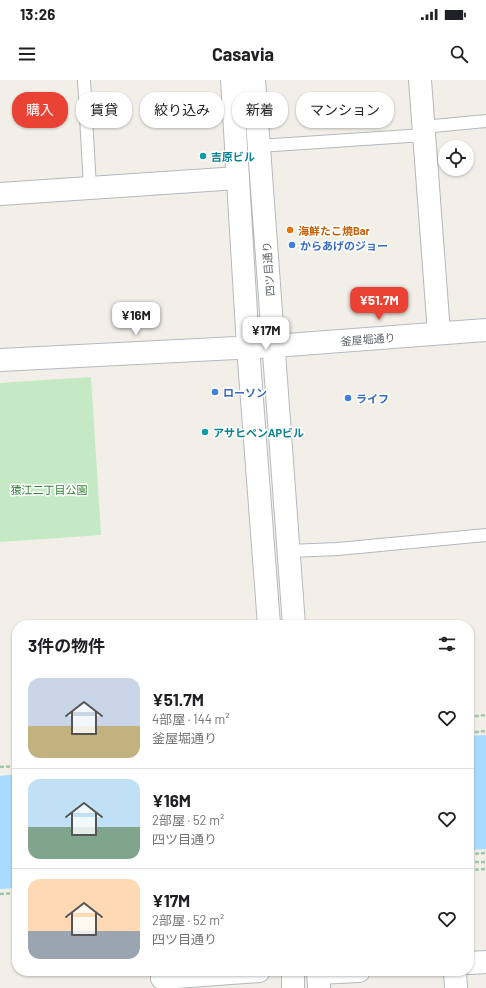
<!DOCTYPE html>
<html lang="ja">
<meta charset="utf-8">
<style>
:root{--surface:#fff;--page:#f2f2f2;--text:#202124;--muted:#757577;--line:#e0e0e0;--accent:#ea4335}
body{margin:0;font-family:Barlow,"Noto Sans JP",sans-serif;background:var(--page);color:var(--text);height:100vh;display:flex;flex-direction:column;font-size:15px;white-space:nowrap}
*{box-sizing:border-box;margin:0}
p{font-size:13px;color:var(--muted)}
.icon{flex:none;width:22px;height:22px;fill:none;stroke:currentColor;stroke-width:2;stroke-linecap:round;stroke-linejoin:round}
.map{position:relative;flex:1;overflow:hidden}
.drawer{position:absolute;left:12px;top:540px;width:462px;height:356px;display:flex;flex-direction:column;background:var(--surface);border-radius:16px;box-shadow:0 1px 3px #0004}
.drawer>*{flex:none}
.hud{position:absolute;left:12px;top:12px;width:462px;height:36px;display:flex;gap:8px}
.fabs{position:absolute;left:438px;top:60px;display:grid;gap:8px}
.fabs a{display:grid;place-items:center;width:36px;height:36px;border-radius:50%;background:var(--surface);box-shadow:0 1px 3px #0004;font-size:20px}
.price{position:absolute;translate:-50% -34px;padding:0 9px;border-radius:8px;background:#fff;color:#222;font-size:13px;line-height:26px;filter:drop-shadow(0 1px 2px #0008)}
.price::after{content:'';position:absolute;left:50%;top:24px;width:12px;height:9px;margin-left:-6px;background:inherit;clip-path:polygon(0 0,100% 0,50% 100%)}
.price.active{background:var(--accent);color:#fff}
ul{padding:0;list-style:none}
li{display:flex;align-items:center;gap:12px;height:100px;padding:0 16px}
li+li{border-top:1px solid var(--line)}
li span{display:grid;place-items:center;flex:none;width:112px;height:80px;border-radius:12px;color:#555}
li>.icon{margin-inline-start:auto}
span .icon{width:48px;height:48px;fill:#fffc;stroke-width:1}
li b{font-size:17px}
h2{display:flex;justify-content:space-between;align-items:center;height:48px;padding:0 16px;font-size:17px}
.tag{padding:0 14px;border-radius:16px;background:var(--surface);box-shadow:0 1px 3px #0004;font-size:14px;line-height:36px}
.tag.active{background:var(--accent);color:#fff}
.status{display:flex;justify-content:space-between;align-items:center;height:28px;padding:0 20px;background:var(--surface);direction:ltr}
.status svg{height:11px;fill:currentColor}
header{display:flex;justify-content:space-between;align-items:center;height:52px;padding:0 16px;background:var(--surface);font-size:18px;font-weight:700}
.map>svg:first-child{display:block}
.green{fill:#c5e8c5}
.water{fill:#aadaff}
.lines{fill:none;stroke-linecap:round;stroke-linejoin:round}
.lane-casing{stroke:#b5b8bc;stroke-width:14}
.street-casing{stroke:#b5b8bc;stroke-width:24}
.secondary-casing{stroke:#b6babf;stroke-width:24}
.path{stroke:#9cc7a9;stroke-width:2.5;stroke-dasharray:4 2;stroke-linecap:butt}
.lane{stroke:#fff;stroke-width:12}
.street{stroke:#fff;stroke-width:22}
.secondary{stroke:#fff;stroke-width:22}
.culture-dot{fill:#0f9aa8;stroke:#fff;stroke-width:1.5}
.food-dot{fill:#e8710a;stroke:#fff;stroke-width:1.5}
.shop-dot{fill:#3f7fe0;stroke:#fff;stroke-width:1.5}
.labels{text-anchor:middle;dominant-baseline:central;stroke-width:3;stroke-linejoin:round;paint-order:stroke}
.culture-label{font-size:11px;font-weight:bold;fill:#0d838f;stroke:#fff;text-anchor:start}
.food-label{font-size:11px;font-weight:bold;fill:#c56008;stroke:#fff;text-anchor:start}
.shop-label{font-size:11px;font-weight:bold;fill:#366cbe;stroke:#fff;text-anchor:start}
.street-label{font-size:11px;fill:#5f6368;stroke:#fff}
.park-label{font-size:11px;fill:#348238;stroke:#fff}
</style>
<div class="status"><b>13:26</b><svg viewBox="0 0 49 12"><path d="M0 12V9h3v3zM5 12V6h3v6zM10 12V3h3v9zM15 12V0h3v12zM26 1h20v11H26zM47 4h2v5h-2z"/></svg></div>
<header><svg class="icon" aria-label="menu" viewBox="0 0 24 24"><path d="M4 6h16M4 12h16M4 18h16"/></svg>Casavia<svg class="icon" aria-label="search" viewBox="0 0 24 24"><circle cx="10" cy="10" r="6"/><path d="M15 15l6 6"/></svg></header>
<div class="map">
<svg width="486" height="908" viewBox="0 0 486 908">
<rect width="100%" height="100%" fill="#f1efe8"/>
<path class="green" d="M 91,297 L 101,455 L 0,462 L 0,303 Z"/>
<path class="water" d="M 486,655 L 486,769 L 469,770 L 469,656 Z
M 17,694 L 17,808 L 0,809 L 0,696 Z"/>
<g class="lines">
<g class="lane-casing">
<path id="lane" d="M 84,0 L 90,108
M 423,47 L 486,41
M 259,66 L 424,55
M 289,471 L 338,469 L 486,455"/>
</g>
<g class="street-casing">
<path id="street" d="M 420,0 L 439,253
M 0,114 L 238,98
M 469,883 L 486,882
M 455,891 L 456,908
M 318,893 L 359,891
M 162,898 L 259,891"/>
</g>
<g class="secondary-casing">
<path id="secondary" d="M 232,0 L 248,267 L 269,545
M 254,0 L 294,545
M 0,280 L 274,266 L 486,250
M 318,891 L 319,908
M 293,908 L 293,891"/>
</g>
<path class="path" d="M 469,637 L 486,635
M 469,653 L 486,651
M 0,687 L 17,686
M 469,774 L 486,773
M 469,782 L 486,782
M 469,790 L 486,789
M 0,814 L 17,813"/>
<use href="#lane" class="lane"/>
<use href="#street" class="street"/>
<use href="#secondary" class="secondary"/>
</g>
<g class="culture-dot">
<circle cx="203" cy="76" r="4"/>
<circle cx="205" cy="352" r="4"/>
</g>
<circle class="food-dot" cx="290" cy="150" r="4"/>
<g class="shop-dot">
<circle cx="292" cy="165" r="4"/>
<circle cx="215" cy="312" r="4"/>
<circle cx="348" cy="318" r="4"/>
</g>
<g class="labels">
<g class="culture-label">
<text x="211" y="76">吉原ビル</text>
<text x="213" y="352">アサヒペンAPビル</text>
</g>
<g class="food-label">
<text x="298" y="150">海鮮たこ焼Bar</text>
</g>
<g class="shop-label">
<text x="300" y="165">からあげのジョー</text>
<text x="223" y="312">ローソン</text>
<text x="356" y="318">ライフ</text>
</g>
<g class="street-label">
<text transform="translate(268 189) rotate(-94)">四ツ目通り</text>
<text transform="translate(368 259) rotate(-4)">釜屋堀通り</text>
</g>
<g class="park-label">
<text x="49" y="409">猿江二丁目公園</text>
</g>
</g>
</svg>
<div class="fabs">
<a><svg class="icon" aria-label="locate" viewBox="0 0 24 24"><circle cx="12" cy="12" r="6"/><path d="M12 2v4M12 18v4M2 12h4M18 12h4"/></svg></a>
</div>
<b class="price active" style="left:379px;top:241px">¥51.7M</b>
<b class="price" style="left:136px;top:256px">¥16M</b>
<b class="price" style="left:266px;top:271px">¥17M</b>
<div class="hud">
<a class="tag active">購入</a>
<a class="tag">賃貸</a>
<a class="tag">絞り込み</a>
<a class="tag">新着</a>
<a class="tag">マンション</a>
</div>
<section class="drawer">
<h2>3件の物件<svg class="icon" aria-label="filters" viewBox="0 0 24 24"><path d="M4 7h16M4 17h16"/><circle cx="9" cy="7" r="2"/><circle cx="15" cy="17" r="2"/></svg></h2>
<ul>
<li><span style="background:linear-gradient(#c9d6e8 60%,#c2b280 0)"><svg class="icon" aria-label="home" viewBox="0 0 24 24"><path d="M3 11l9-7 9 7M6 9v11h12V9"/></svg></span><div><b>¥51.7M</b><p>4部屋 · 144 m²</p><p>釜屋堀通り</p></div><svg class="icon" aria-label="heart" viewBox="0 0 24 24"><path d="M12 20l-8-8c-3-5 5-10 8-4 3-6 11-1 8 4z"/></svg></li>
<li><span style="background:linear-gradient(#bfe0f5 60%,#7fa58c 0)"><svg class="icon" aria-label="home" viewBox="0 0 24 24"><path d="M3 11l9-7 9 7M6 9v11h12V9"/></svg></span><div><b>¥16M</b><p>2部屋 · 52 m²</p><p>四ツ目通り</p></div><svg class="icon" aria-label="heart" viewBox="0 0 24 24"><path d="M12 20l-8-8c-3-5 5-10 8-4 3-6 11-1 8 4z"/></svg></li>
<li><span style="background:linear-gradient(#ffd9b3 65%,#9aa5b1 0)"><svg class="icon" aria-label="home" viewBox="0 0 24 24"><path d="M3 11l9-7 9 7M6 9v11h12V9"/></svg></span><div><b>¥17M</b><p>2部屋 · 52 m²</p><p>四ツ目通り</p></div><svg class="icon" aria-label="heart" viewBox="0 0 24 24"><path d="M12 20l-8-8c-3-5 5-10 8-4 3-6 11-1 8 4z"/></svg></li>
</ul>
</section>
</div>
